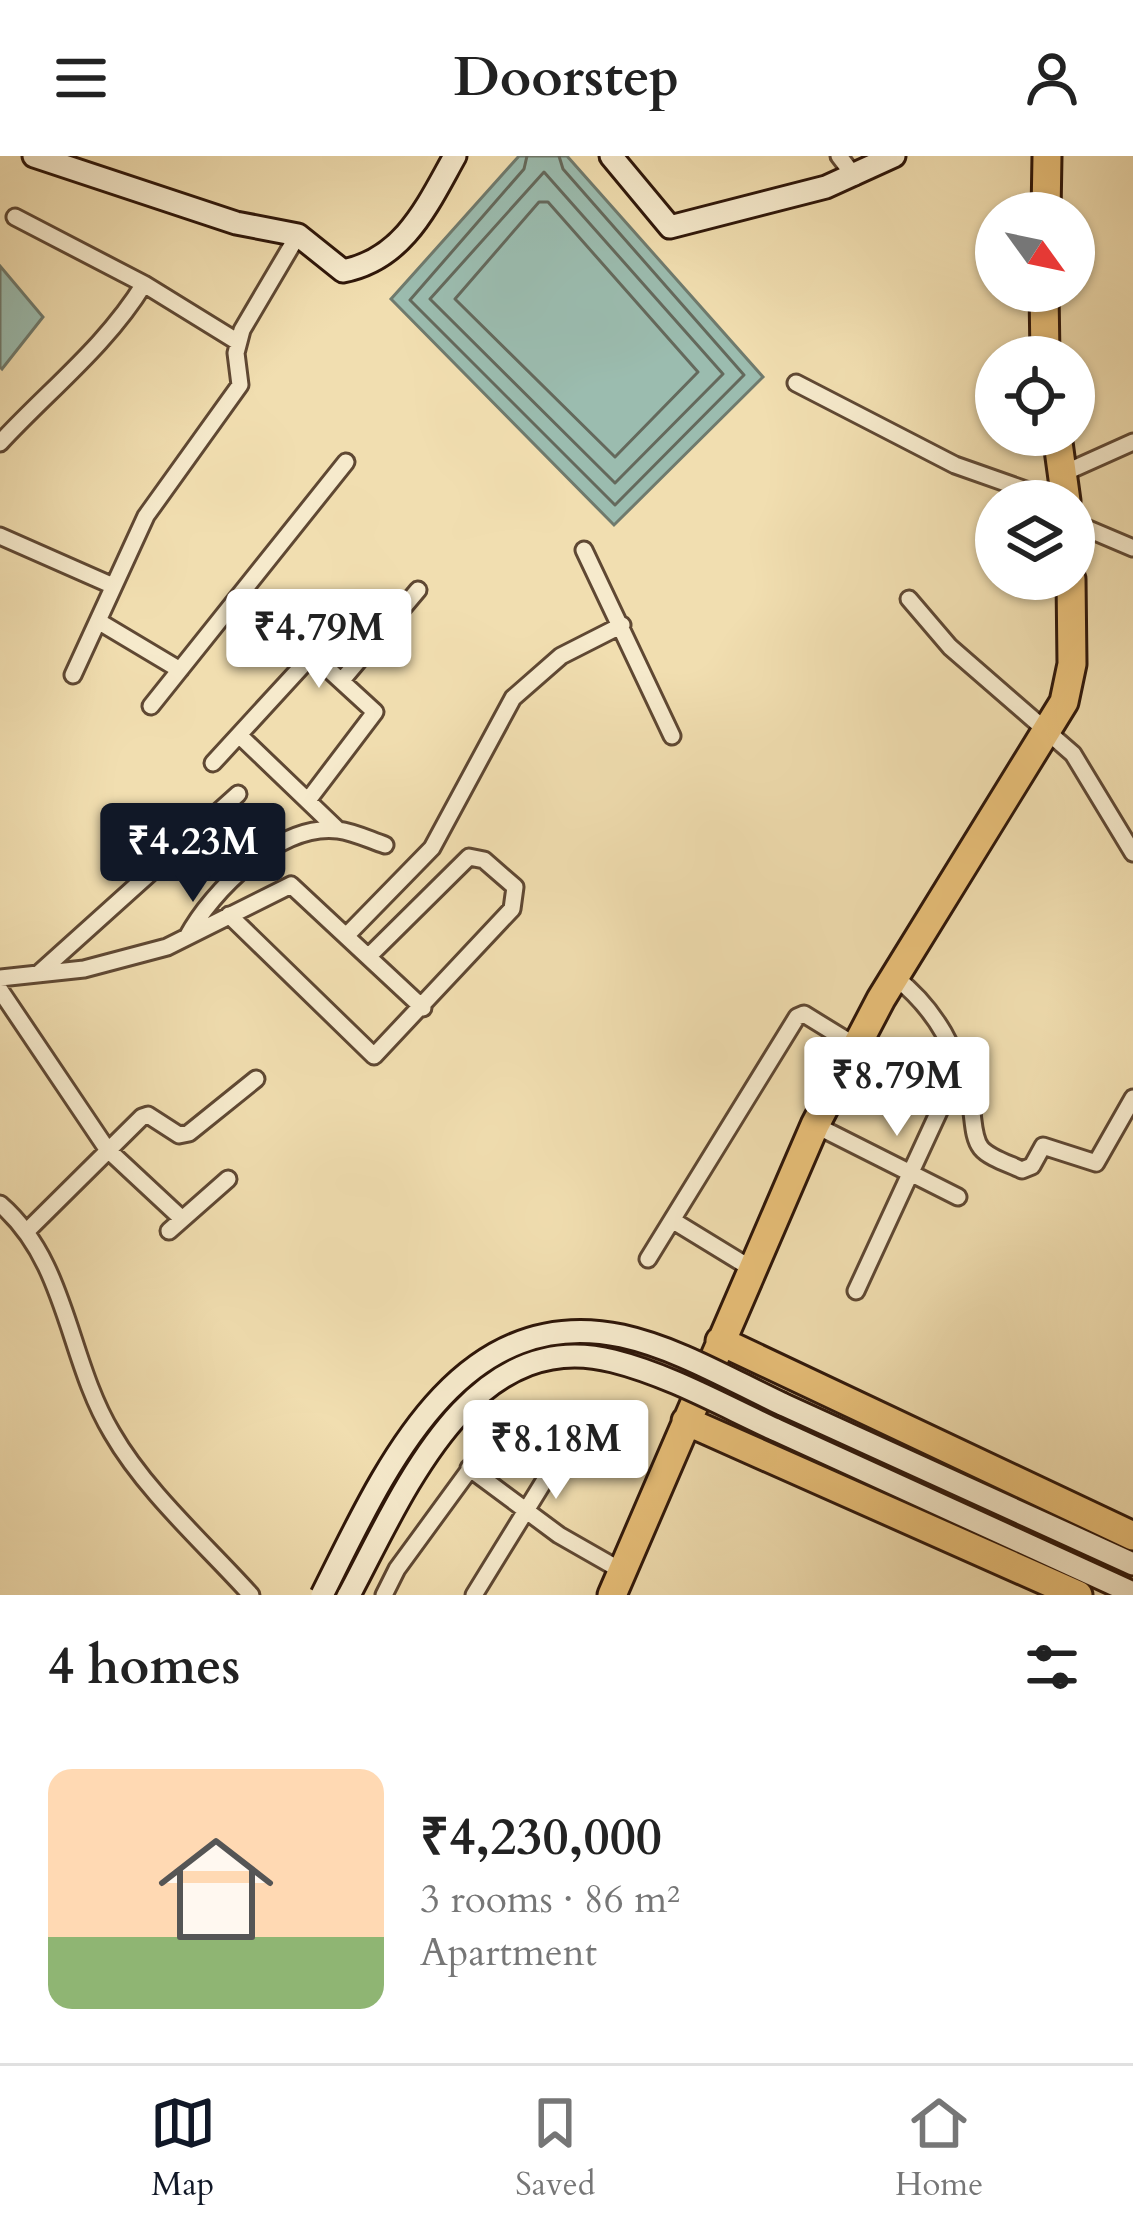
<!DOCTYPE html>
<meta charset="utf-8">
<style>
:root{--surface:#fff;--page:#f2f2f2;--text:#222;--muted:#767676;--line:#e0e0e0;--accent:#111827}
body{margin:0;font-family:Cardo,serif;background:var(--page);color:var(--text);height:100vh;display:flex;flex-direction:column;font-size:45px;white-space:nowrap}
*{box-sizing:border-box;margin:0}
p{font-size:39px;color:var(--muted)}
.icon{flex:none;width:66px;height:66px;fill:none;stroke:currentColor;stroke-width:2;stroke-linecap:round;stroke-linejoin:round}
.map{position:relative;height:1439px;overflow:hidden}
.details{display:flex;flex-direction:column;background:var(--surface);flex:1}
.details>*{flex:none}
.needle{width:78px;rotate:123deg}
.buttons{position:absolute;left:975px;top:36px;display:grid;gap:24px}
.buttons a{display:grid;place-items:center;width:120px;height:120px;border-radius:50%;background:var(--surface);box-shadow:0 3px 9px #0004;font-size:60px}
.price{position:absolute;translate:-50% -102px;padding:0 27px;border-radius:12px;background:#fff;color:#222;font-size:39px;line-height:78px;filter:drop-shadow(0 3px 6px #0008)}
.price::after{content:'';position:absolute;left:50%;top:72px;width:36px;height:27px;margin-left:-18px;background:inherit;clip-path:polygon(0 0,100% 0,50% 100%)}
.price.active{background:var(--accent);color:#fff}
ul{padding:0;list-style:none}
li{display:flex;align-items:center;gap:36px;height:300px;padding:0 48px}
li+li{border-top:3px solid var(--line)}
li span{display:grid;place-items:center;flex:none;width:336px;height:240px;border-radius:24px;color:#555}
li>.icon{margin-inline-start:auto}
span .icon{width:144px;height:144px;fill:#fffc;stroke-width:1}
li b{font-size:51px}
h2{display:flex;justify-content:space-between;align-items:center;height:144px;padding:0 48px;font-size:51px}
header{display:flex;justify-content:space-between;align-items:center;height:156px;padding:0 48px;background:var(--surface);font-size:54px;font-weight:600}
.menu{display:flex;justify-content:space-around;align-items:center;height:168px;border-top:3px solid var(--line);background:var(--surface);font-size:33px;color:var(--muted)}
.menu a{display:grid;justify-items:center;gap:6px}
.menu .active{color:var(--accent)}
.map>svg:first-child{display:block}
.water{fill:#9bbcaf;stroke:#6f7a6d;stroke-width:3}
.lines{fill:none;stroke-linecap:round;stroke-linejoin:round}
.shore{stroke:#64695c;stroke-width:3}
.street-casing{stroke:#5f4833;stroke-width:21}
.secondary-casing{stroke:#2e1609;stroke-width:27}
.highway-casing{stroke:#2e1609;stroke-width:33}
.street{stroke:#f6eacc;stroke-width:15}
.secondary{stroke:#f6eacc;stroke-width:21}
.highway{stroke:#e8bf78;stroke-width:27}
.secondary-bridge-casing{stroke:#2e1609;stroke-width:27;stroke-linecap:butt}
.secondary-bridge{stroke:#f6eacc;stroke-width:21}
</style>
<header><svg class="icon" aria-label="menu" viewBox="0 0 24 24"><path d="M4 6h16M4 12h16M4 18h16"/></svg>Doorstep<svg class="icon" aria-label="person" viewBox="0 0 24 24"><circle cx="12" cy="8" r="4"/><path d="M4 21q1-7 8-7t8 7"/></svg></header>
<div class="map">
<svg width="1133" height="1439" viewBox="0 0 1133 1439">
<rect width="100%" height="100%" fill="#f1deb0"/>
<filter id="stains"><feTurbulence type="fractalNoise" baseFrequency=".00167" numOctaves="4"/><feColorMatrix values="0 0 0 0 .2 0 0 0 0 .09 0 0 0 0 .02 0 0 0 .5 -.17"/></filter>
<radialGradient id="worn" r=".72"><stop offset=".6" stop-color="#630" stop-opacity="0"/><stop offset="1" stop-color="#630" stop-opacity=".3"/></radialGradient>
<path class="water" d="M 519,0 L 567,0 L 763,221 L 614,369 L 391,143 Z
M 0,110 L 43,161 L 2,213 L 0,211 Z"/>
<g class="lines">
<path class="shore" d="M 527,0 L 524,13 L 410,144 L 615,349 L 744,219 L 563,13 L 559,0
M 544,16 L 723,218 L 615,327 L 430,143 Z
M 539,46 L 548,46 L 698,216 L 615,301 L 455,143 Z"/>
<g class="street-casing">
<path id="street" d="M 839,0 L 855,21
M 144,128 L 238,186
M 796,227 L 955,309 L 1057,345
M 0,287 C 49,234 106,190 144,128 L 15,61
M 1064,317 L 1133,286
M 1074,367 L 1133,392
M 0,380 L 111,429
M 584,394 L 672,580
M 243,435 L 375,556 L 309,643
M 909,443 L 950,491 L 1073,598 L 1133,697
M 98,465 L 180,514
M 73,519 L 146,360 L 240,229 L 236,197 L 242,174 L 298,79
M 343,523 L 418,434
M 151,550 L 346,306
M 239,579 L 338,674
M 213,607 L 315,496
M 229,759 L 374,900 L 512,753 L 515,731 L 484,704 L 469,701 L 370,799
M 349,777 L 432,692 L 513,542 L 561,500 L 622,469
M 187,781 C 212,734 280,667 338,674 C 354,676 370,684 385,689
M 38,818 L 238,638
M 895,821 C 936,853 958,895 970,946 C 974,960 972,981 981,992 C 989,1002 1010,1008 1022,1014 L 1032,1010 L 1043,990 L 1096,1007 L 1133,942
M 0,822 L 84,813 L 167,791 L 291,729 L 423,852
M 0,834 L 107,993 L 180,1061
M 815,969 L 958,1041
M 0,1048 C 68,1107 67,1202 112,1277 C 146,1336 205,1388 251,1439
M 672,1064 L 752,1113
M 29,1073 L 142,961 L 148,959 L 179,979 L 189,977 L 256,923
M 169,1075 L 228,1023
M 648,1103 L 797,861 L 804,858 L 856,890
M 856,1135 L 941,951 L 935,940 L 897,921
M 469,1312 L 559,1379 L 622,1415
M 384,1439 L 397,1413 L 500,1272
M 474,1439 L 559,1301"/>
</g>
<g class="secondary-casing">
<path id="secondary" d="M 34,0 L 236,67 L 298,79 L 343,115 C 404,103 427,50 455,0
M 611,0 L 670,71 L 826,31 L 894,0
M 782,1248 L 1133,1408
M 774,1273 L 1133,1437"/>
</g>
<g class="highway-casing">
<path id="highway" d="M 1046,57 L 1047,0
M 1044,135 L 1045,201
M 1057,279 L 1066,345
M 720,1185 L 1133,1380
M 686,1265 L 1078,1439
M 612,1439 L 815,969 L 881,843 L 1064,546 L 1072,508 L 1071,423"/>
</g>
<use href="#street" class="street"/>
<use href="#secondary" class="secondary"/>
<use href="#highway" class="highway"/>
<g class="secondary-bridge-casing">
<path id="secondary-bridge" d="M 322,1439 C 382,1320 455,1145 622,1180 C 677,1192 731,1224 782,1248
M 349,1439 C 402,1340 471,1168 613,1205 C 669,1219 722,1249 774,1273"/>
</g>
<use href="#secondary-bridge" class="secondary-bridge"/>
</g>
<rect width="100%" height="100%" filter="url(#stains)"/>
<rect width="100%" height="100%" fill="url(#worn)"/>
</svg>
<div class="buttons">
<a><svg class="needle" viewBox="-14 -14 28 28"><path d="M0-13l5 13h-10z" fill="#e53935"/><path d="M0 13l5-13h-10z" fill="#767676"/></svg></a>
<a><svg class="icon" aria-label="locate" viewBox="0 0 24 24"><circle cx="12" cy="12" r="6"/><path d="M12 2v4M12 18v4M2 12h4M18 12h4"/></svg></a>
<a><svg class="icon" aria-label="layers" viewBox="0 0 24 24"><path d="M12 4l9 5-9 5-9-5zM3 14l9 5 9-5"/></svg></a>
</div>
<b class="price" style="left:319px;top:535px">₹4.79M</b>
<b class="price active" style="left:193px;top:749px">₹4.23M</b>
<b class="price" style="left:897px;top:983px">₹8.79M</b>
<b class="price" style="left:556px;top:1346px">₹8.18M</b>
</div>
<section class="details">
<h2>4 homes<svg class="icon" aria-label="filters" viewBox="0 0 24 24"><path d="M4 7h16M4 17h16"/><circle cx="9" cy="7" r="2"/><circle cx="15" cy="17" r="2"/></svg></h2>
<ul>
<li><span style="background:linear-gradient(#ffd9b3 70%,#8fb573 0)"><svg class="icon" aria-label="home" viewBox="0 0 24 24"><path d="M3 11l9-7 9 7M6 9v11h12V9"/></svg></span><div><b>₹4,230,000</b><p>3 rooms · 86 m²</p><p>Apartment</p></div></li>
</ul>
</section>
<nav class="menu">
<a class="active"><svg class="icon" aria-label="map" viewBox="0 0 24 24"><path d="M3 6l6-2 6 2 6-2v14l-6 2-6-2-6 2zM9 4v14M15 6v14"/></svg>Map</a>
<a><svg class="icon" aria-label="saved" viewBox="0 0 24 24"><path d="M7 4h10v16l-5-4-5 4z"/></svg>Saved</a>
<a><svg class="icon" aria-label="home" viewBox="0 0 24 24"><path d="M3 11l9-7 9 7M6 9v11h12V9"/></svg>Home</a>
</nav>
